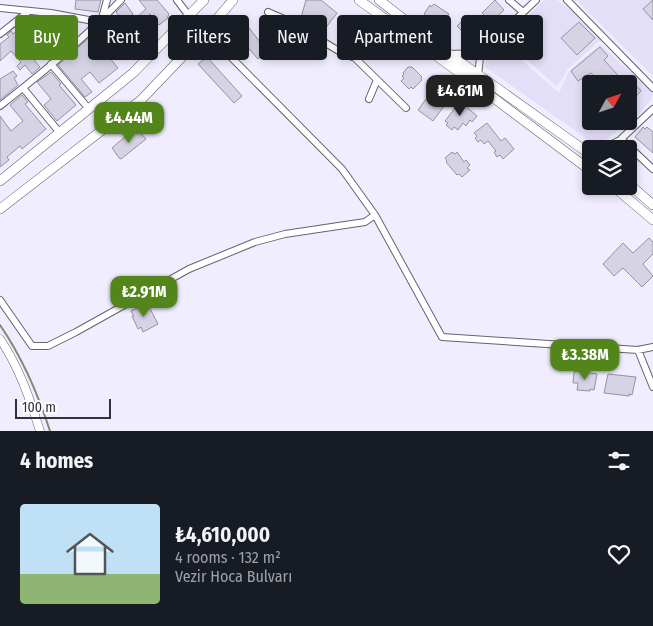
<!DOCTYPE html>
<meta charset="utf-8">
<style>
:root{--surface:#171b24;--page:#20242c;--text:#f1f3f6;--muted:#9ea1a6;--line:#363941;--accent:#52851a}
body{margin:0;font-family:"Fira Sans Condensed",sans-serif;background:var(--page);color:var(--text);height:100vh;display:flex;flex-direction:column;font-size:19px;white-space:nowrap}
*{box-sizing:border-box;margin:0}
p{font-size:16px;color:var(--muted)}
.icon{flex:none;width:28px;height:28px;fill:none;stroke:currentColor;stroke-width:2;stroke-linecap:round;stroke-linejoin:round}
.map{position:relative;height:431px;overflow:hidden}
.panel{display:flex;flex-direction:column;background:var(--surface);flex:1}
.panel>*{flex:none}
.hud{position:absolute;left:15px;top:15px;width:624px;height:45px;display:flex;gap:10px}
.needle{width:32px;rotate:50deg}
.fabs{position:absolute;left:582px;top:75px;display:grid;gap:10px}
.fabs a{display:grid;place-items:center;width:55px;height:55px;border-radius:5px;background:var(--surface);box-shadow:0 2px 8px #0003;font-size:25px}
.scale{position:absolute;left:15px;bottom:12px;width:96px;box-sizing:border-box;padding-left:5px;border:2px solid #323138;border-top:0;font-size:14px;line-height:18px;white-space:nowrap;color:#323138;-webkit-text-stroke:4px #fdfdfd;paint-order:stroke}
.price{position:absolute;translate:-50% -42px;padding:0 11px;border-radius:10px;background:var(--accent);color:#fff;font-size:16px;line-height:32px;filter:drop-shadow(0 1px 2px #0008)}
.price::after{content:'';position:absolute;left:50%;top:30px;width:15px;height:11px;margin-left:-8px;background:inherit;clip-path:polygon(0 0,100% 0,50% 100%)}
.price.current{background:#222;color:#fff}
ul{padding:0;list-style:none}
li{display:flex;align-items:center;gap:15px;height:125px;padding:0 20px}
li+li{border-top:1px solid var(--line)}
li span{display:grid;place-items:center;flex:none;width:140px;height:100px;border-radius:5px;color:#555}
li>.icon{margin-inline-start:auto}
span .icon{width:60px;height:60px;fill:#fffc;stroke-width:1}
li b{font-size:21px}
h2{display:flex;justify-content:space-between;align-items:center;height:60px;padding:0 20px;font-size:21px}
.chip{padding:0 18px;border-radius:5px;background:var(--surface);box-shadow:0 2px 8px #0003;font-size:18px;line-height:45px}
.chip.current{background:var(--accent);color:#fff}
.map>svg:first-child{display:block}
.built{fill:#e4dff8;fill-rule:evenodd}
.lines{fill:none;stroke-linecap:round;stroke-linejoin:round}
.stream{stroke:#7c8c73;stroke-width:2}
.building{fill:#d5d3e4;stroke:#9592a2}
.minor-casing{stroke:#656271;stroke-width:8}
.tertiary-casing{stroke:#656271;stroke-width:9}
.secondary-casing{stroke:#656271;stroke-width:10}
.minor{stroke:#fff;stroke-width:6}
.tertiary{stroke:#fff;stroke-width:8}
.secondary{stroke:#fff;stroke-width:9}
</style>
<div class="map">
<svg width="653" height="431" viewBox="0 0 653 431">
<rect width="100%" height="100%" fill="#f0edff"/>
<path class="built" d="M 544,0 L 557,0 L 591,24 L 602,39 L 568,69 L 557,87 L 505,40 Z
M 577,0 L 653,0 L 653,76 L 584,8 Z
M 500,41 L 559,93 L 569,71 L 600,44 L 653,93 L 651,100 L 639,114 L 603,142 L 594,144 L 485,67 L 487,54 ZM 591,84 L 629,84 L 629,121 L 591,121 Z"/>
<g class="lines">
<path class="stream" d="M 0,325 C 22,357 38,394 50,431"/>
</g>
<path class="building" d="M 76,0 L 101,0 L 98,12 L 75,9 Z
M 139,0 L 157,0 L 169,14 L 167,19 L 159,25 L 150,14 L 141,21 L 137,17 L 146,9 Z
M 306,0 L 321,0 L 337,13 L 321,34 L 300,21 Z
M 495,0 L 504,10 L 489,24 L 482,16 L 484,15 L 482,13 Z
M 653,0 L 653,20 L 643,9 Z
M 125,3 L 133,14 L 124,22 L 116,12 Z
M 434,4 L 449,14 L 448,16 L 450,18 L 443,29 L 439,25 L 438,27 L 424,14 L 430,5 L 431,7 Z
M 468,15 L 482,30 L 471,40 L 457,26 Z
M 58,19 L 67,23 L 77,36 L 52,58 L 35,37 Z
M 579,22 L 595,38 L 577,55 L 561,38 Z
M 144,23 L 155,36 L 145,44 L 135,31 Z
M 246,24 L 260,42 L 261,41 L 268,49 L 258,59 L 235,33 Z
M 21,27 L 31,39 L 24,44 L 26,47 L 24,48 L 40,67 L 32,74 L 25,65 L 20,70 L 17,66 L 21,62 L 11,51 L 0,61 L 0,44 L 9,37 L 7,35 L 11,31 L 13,34 Z
M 100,28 L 111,42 L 103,50 L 118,68 L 99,83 L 90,72 L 81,79 L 92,92 L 85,97 L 58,65 Z
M 360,34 L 362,35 L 363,34 L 377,45 L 372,52 L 367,52 L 364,56 L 354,48 L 357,44 L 355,43 L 357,40 L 356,39 Z
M 298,37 L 306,42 L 302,53 L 291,49 L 295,38 L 297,39 Z
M 600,47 L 608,56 L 604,60 L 626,84 L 601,84 L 591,73 L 578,81 L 571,71 Z
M 207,57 L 242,96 L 234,103 L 198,64 Z
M 408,67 L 412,67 L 422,77 L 421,78 L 422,80 L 413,89 L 411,87 L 409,89 L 401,81 L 404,78 L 402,76 L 404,74 L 403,73 Z
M 13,71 L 17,76 L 14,78 L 18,85 L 0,100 L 0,79 Z
M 51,72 L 61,84 L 59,85 L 76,105 L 57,121 L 44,105 L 51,99 L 37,82 Z
M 634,83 L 641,91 L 629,103 L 629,87 Z
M 432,91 L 447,102 L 433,121 L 418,110 Z
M 22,95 L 28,102 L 25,104 L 46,129 L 22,149 L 20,146 L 7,157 L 9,160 L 0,167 L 0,116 L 11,131 L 23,121 L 10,105 Z
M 459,103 L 462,105 L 463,104 L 477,116 L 472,122 L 470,120 L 466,126 L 463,123 L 458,130 L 454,127 L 452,130 L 446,125 L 448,123 L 445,121 Z
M 487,123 L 501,141 L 505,138 L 514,149 L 503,159 L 500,155 L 497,157 L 494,152 L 496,151 L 488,141 L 484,144 L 481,140 L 478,142 L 475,138 L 477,136 L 474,133 Z
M 643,127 L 645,129 L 647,127 L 653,132 L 653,153 L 635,137 Z
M 137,129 L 146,139 L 121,159 L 119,158 L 112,148 L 127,135 L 128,136 Z
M 452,152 L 455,154 L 457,152 L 464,162 L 466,160 L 470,165 L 467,168 L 470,170 L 462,177 L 459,174 L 457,175 L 446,162 L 447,161 L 445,158 Z
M 649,238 L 653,242 L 653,254 L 643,264 L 653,276 L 642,287 L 623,268 L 614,276 L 603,264 L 623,243 L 633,253 Z
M 147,303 L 158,324 L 143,332 L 141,327 L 138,329 L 132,316 L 134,316 L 131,311 Z
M 577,371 L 597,374 L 594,390 L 590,389 L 590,391 L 577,390 L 578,383 L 573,383 L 574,372 Z
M 608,374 L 636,377 L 632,395 L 629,394 L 629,396 L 604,393 Z"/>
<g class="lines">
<g class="minor-casing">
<path id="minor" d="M 177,0 L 189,16
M 509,0 L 523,12
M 567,0 L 653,88
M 0,8 L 51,13 L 99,22
M 268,12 L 291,22 L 342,53 L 355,58 L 406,108
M 102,18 L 107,0
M 206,32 L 342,169 L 375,215 L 442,337 L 638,350 L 653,347
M 0,34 L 29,11
M 450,54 L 475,53 L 486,48 L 536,0
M 51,64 L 89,109
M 478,75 L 480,58 L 485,49
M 23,88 L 60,133
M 369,99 L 377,80
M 0,106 C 42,73 84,39 121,0
M 621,139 L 653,169
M 603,149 L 618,141
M 614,149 L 621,139 L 653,109
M 0,300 L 32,346 L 48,346 L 76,332 L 189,269 L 255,242 L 285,234 L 365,222 L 375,215
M 638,350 L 653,387"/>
</g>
<g class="tertiary-casing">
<path id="tertiary" d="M 0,339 C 19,367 30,399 40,431"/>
</g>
<g class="secondary-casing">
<path id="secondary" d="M 359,0 L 467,78 L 591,171
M 379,0 L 449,54 L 591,155
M 0,181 L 133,73 L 204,0
M 629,184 L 653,205
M 613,186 L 653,220
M 0,209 L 141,100 L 206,32 L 233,0"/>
</g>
<use href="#minor" class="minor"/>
<use href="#tertiary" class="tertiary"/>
<use href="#secondary" class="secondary"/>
</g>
</svg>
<div class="fabs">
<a><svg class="needle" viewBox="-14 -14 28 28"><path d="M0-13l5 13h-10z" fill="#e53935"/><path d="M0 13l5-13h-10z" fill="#9ea1a6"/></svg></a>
<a><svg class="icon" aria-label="layers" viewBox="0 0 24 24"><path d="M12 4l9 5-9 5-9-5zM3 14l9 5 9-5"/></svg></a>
</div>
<div class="scale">100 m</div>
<b class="price current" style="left:460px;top:117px">₺4.61M</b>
<b class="price" style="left:129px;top:144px">₺4.44M</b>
<b class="price" style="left:144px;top:318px">₺2.91M</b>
<b class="price" style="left:585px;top:381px">₺3.38M</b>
<div class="hud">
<a class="chip current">Buy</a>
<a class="chip">Rent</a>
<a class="chip">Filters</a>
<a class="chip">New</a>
<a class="chip">Apartment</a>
<a class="chip">House</a>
</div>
</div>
<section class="panel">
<h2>4 homes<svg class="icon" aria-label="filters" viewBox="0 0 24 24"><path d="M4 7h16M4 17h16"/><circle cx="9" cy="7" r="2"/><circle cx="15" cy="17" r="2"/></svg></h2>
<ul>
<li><span style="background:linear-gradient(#bfe0f5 70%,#8fb573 0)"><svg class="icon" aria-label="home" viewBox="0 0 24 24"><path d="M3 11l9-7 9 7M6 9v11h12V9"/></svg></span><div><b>₺4,610,000</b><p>4 rooms · 132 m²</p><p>Vezir Hoca Bulvarı</p></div><svg class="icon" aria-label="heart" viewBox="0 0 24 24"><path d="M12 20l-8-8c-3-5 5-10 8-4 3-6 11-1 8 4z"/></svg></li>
</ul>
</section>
